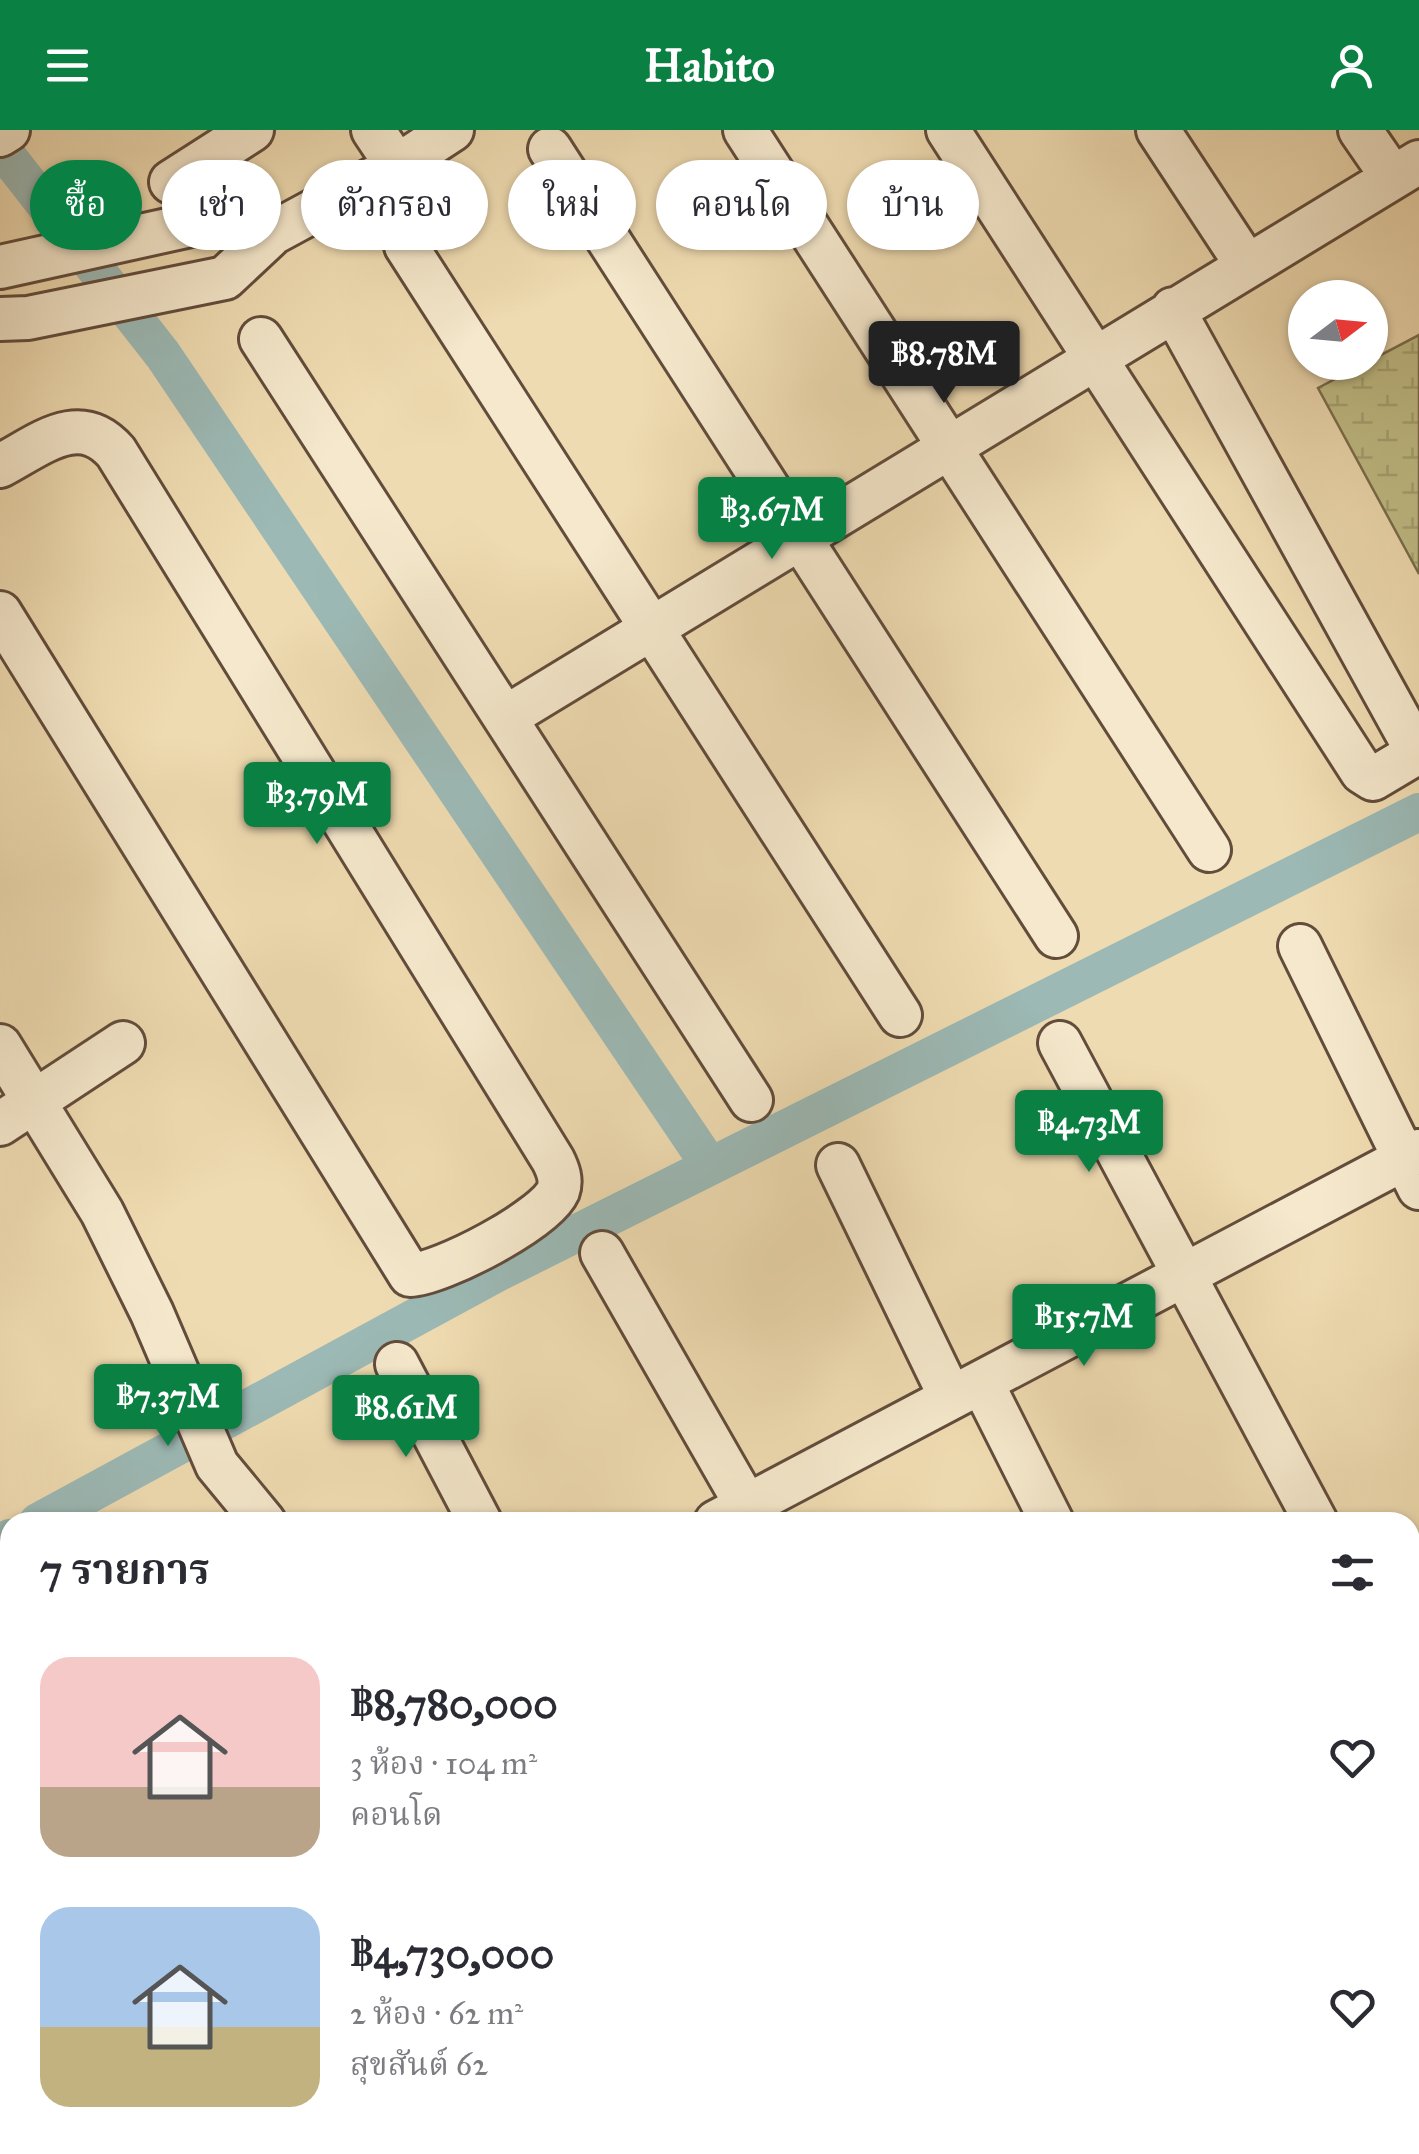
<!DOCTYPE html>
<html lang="th">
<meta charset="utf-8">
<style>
:root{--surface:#fff;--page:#f7f7f7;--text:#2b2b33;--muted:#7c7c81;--accent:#0b8043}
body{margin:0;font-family:"IM FELL Great Primer","Noto Serif Thai",serif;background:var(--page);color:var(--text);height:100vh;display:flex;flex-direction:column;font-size:38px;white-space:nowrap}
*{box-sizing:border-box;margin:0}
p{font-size:32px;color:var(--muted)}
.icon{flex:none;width:55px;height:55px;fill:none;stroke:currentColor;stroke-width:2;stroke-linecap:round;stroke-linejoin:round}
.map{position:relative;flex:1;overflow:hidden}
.details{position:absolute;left:0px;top:1382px;width:1420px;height:642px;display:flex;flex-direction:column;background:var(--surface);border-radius:30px 30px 0 0;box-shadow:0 2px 8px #0004}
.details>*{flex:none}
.top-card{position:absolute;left:30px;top:30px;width:1360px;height:90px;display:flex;gap:20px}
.needle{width:65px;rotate:74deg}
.buttons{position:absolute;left:1288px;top:150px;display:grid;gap:20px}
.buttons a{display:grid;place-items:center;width:100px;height:100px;border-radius:50%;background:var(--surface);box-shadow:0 2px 8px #0004;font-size:50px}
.price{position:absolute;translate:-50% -85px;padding:0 22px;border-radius:10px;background:var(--accent);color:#fff;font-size:32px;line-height:65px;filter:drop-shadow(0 2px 5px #0008)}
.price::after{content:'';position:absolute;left:50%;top:60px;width:30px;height:22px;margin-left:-15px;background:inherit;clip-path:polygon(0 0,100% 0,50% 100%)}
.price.current{background:#222;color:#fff}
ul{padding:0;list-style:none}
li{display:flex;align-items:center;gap:30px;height:250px;padding:0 40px}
li span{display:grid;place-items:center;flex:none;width:280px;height:200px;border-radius:30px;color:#555}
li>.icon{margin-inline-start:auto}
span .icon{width:120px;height:120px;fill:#fffc;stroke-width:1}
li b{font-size:42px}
h2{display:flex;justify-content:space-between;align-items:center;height:120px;padding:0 40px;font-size:42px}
.tag{padding:0 35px;border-radius:45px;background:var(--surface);box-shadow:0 2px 8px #0004;font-size:35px;line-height:90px}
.tag.current{background:var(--accent);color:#fff}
header{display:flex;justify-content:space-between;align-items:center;height:130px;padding:0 40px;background:var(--accent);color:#fff;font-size:45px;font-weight:800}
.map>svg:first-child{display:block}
.wetland{fill:url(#wetland-marsh);stroke:#7a6e4e;stroke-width:2.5}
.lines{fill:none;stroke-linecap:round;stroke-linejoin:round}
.canal{stroke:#9cb9b5;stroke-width:38}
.minor-casing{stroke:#624c3c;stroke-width:48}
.minor{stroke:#f5e8cc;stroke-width:42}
</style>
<header><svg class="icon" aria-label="menu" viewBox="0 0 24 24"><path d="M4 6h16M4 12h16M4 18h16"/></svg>Habito<svg class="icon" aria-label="person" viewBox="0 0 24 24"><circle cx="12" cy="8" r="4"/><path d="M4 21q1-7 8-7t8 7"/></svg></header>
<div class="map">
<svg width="1419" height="2024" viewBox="0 0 1419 2024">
<defs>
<pattern id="wetland-marsh" width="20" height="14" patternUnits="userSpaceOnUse" patternTransform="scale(2.5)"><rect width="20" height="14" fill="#c1be87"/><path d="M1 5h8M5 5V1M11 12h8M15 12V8" fill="none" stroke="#a6a374"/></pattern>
</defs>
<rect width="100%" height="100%" fill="#efdbb1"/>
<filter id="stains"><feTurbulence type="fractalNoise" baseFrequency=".002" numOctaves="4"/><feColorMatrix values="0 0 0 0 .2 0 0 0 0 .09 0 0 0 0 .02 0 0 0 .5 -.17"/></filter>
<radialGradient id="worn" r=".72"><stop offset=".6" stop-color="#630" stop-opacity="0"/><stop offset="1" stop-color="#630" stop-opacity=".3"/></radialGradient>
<path class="wetland" d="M 1419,205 L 1419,444 L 1318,258 Z"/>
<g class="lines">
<path class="canal" d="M 0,17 L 163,225 L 710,1036
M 38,1392 L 497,1143 L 1419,682
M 0,1413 L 10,1408"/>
<g class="minor-casing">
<path id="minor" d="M 373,0 L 397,36
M 745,0 L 1209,720
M 948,0 L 1362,642 L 1373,649 L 1415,624 L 1415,618 L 1173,179
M 1158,0 L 1246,134
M 1360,0 L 1391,45
M 0,5 L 8,0
M 550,19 L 1056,806
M 171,52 L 252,0
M 406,116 L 900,885
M 0,137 L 204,92 L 228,91 L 273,103
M 0,189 L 28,188 L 225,148 L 273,103 L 397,36 L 452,0
M 261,209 L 751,970
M 0,336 C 40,315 79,280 116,322 L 553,1030 C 558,1040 562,1050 558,1061 C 545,1090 441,1144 410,1145 L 0,483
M 506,587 L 1419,32
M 1300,816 L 1419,1058
M 1060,913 L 1316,1392
M 0,916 L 102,1082 L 152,1183 L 217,1335 L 264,1392
M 0,994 L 123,913
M 838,1035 L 950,1266
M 602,1123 L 756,1392
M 397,1234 L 480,1392
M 982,1253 L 1052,1392
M 716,1392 L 1419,1021
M 0,1794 L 10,1816
M 100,2015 L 104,2024
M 871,2015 L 875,2024
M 1041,2015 L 1045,2024
M 257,2024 L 277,2015"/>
</g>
<use href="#minor" class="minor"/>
</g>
<rect width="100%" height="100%" filter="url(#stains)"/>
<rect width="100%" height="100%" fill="url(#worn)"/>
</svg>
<div class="buttons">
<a><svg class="needle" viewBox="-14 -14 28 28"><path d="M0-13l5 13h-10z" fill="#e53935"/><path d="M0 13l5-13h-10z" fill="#7c7c81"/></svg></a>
</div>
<b class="price current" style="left:944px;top:276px">฿8.78M</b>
<b class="price" style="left:772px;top:432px">฿3.67M</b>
<b class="price" style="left:317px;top:717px">฿3.79M</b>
<b class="price" style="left:1089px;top:1045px">฿4.73M</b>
<b class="price" style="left:1084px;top:1239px">฿15.7M</b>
<b class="price" style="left:168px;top:1319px">฿7.37M</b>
<b class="price" style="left:406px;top:1330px">฿8.61M</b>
<div class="top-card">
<a class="tag current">ซื้อ</a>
<a class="tag">เช่า</a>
<a class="tag">ตัวกรอง</a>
<a class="tag">ใหม่</a>
<a class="tag">คอนโด</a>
<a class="tag">บ้าน</a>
</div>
<section class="details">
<h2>7 รายการ<svg class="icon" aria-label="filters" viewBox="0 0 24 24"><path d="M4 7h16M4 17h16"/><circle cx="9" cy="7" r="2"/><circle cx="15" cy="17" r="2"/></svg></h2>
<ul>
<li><span style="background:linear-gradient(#f6c9c9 65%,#b9a48a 0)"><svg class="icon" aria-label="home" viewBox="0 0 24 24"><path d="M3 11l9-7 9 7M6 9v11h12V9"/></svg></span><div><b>฿8,780,000</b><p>3 ห้อง · 104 m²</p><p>คอนโด</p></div><svg class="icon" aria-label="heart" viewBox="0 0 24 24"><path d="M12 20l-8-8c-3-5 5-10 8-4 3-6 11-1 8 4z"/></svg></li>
<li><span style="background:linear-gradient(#a9c7e8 60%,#c2b280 0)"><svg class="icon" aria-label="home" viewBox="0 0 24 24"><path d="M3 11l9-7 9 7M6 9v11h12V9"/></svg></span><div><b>฿4,730,000</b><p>2 ห้อง · 62 m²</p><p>สุขสันต์ 62</p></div><svg class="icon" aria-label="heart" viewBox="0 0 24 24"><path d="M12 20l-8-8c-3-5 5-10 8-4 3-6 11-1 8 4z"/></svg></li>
</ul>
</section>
</div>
